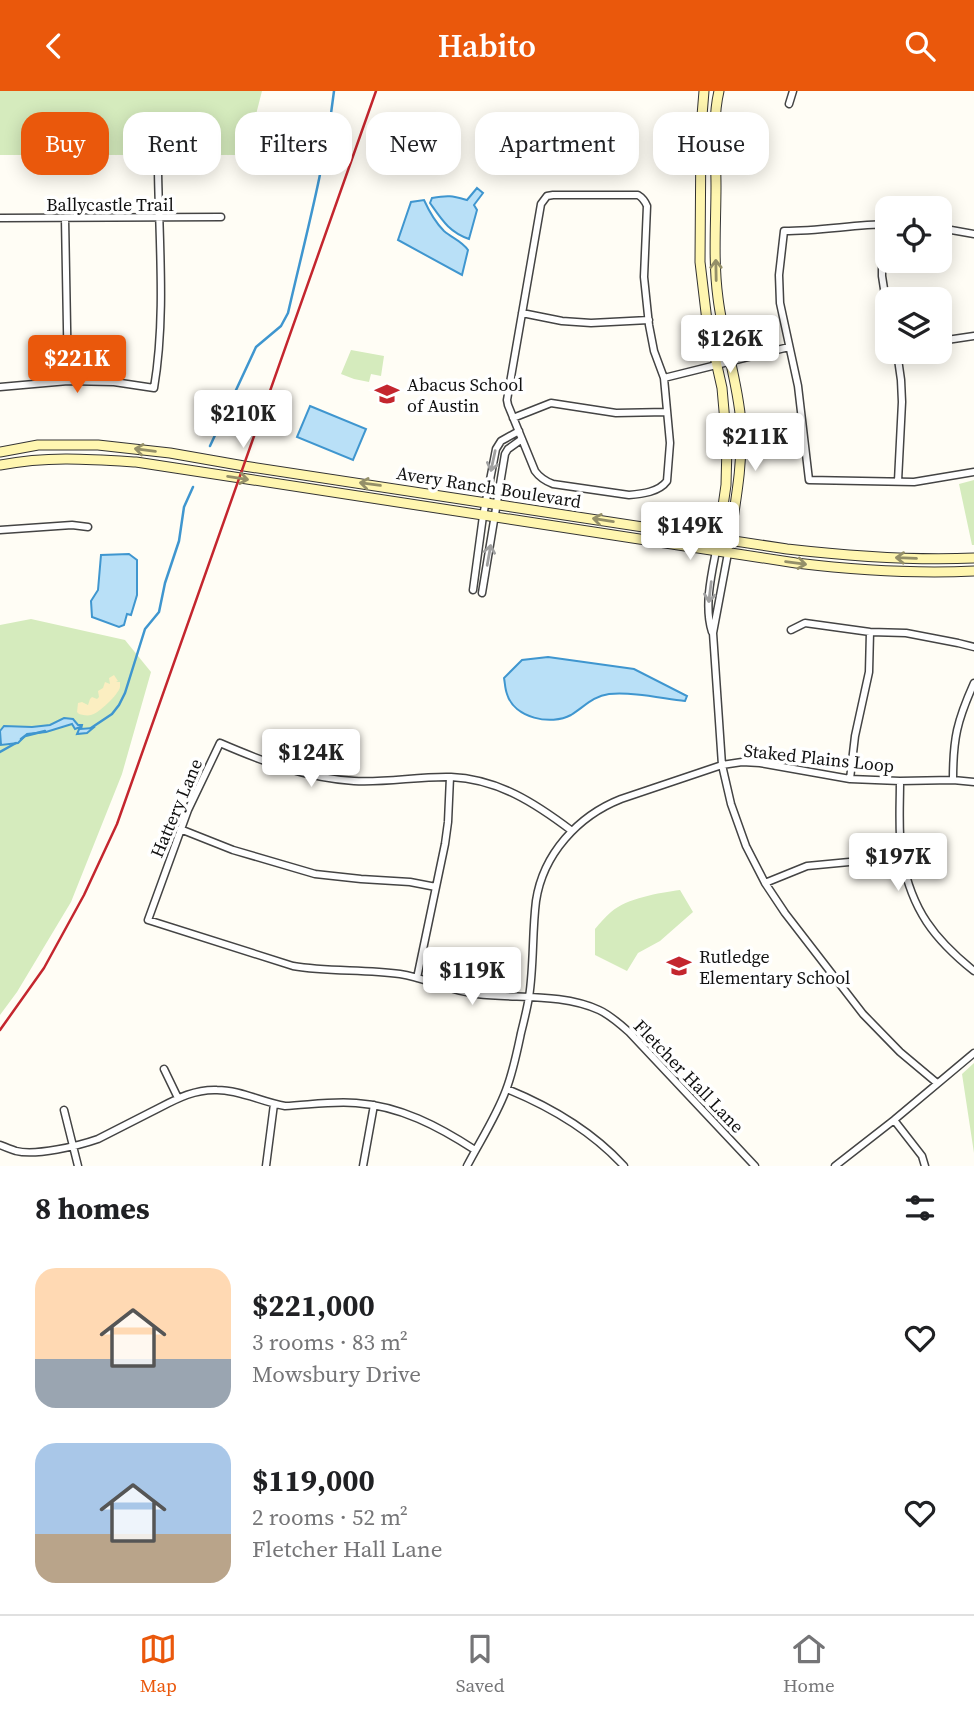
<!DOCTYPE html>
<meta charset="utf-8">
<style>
:root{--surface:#fff;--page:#f6f6f6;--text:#202124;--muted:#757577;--line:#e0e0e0;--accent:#ea580c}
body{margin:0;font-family:"Source Serif 4",serif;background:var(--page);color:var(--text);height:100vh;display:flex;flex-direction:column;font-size:26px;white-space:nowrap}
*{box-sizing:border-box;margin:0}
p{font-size:23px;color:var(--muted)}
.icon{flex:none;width:38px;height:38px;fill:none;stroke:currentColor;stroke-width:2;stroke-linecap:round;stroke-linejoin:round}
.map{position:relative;height:1075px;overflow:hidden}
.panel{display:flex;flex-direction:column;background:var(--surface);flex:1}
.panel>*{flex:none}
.banner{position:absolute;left:21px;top:21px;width:933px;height:63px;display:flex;gap:14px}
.controls{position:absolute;left:875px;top:105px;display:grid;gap:14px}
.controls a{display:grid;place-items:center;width:77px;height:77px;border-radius:14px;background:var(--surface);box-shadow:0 4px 18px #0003;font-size:35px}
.price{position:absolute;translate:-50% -60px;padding:0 16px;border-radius:7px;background:#fff;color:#222;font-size:23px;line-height:46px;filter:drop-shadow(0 2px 4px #0008)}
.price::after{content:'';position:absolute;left:50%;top:42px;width:21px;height:16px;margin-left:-10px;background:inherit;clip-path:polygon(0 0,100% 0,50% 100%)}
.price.on{background:var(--accent);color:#fff}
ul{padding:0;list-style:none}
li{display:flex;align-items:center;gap:21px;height:175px;padding:0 35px}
li span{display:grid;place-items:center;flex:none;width:196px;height:140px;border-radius:21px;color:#555}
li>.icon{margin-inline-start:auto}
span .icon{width:84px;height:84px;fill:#fffc;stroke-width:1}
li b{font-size:30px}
h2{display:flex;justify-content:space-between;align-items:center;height:84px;padding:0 35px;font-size:30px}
.pill{padding:0 24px;border-radius:21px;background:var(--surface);box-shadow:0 4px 18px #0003;font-size:24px;line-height:63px}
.pill.on{background:var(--accent);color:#fff}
header{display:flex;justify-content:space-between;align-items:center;height:91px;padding:0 35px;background:var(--accent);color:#fff;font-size:32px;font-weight:600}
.menu{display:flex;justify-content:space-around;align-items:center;height:98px;border-top:2px solid var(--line);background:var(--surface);font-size:19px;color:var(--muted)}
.menu a{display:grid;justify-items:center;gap:4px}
.menu .on{color:var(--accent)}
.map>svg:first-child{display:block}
.green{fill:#d5ebbd}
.sand{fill:#fbeec1}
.water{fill:#b9e0f7;stroke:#3f96cf;stroke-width:2}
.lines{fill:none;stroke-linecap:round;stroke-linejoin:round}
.stream{stroke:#3f96cf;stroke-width:2.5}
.street-casing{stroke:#444;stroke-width:9}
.secondary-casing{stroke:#333;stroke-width:11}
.street{stroke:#fff;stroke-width:6}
.secondary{stroke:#fff6b0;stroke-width:9}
.rail{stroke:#c4262e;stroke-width:2.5}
.oneway{stroke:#948f68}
.oneway2{stroke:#a0a0a0}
.labels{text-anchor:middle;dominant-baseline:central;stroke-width:7;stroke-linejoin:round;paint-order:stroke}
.street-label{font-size:18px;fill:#111;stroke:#fff}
.poi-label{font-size:18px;fill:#111;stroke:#fff;text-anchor:start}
</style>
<header><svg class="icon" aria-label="back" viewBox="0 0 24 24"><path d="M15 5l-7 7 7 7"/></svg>Habito<svg class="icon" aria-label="search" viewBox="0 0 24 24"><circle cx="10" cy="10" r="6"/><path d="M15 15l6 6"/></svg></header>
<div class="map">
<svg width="974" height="1075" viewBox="0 0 974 1075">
<rect width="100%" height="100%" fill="#fffdf5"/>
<path class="green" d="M 0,0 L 262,0 L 252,39 L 305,64 L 0,64 Z
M 351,259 L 384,265 L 381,285 L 371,283 L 369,291 L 354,288 L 341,283 Z
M 974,389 L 974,454 L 972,454 L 959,393 Z
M 31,528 L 125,549 L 151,581 L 122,683 L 71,811 L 17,901 L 0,924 L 0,534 Z
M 680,799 L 693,821 L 660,850 L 638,862 L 627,880 L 595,864 L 595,838 C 600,832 605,826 611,821 C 627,807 659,802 680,799 Z
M 974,972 L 974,1062 L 962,983 Z"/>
<path class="sand" d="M 114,584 L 118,590 L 116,591 L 120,591 C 120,593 120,594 120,596 C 119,603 98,623 91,624 C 87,625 83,624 79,623 L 77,621 L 78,612 L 82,611 L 88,614 L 90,608 L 92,606 L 97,608 L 99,606 L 98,600 L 103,597 L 105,591 L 110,593 L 109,587 Z"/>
<path class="water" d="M 477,97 L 483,102 L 474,114 L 477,119 L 469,148 C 449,141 442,129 430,112 L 432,107 C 449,104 452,105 467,109 Z
M 424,109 C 429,120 436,132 444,140 C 452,147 462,150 468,159 L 462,184 L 398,149 L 411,111 Z
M 310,315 L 366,338 L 353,369 L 297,346 Z
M 129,463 L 137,469 L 137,504 L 131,524 L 127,523 L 124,534 L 119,536 L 92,526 L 91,510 L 98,499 L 101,464 Z
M 548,566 L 634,578 L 687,605 L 685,610 C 660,607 634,601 609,603 C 593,605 584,616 571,624 C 551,635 514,627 507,603 C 505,598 505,592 504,587 L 522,569 Z
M 64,627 L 73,628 L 78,634 L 82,634 L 81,638 L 93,637 L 87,642 L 77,643 L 80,636 L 75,638 L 72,633 L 46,641 L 27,643 L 18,652 L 1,654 L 0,640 L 4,635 L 32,636 L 50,634 Z"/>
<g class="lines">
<path class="stream" d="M 210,355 L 256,256 L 281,235 L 288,222 C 305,148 325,75 334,0
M 91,637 L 112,623 L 119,614 L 125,602 L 145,538 L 159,521 L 165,492 L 179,450 L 184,416 L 193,396
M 21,648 L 25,645 L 45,640
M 0,661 L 16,652"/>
<g class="street-casing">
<path id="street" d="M 789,13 L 793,0
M 553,104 L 638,104 C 643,107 645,110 647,115 L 644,186 L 649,234 L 654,260 L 664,287 L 670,352 L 667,390 C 659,401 642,403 629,404 L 553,393 C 545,390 540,387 535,380 L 508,314 L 507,309 L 541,113 L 547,105 Z
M 0,127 L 221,126
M 65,127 L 68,290
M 882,133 L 882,185 L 887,217
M 887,133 C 852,134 819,140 784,140 L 779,184 L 780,212 L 798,295 L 809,389 L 914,391 L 974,381
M 940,137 L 974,143
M 522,222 L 562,230 L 591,232 L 649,229
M 940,250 L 974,245
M 897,261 L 901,289 L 902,311 L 898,390
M 664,287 L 789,256
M 0,296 L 68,290 L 114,291 L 154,297 C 166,226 159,151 158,79
M 513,327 L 551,312 L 616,322 L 667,321
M 0,439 L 72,434 L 88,436
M 728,462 L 713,542 L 722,674 L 731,713 L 746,755 L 765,792 L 785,822 L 863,923 L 900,961 L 937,992
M 473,499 L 483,425 L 496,358 L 501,350 L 519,340
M 482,502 L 505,363 L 508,358 L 522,348
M 791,539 L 805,532 L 870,541 L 906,542 L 958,552 L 974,556
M 712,541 C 704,516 711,485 716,460
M 850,688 L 855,645 L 869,581 L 870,541
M 953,689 C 953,647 957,630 974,592
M 900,690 C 900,715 898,743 902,767 C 912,819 934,848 974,880
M 180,738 L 233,759 L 315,783 L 361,788 L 410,791 L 436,796
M 572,740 C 535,712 498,688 451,686 C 419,685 386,692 354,690 C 306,687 264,671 220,652 L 188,719 L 148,829 L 293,875 C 328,881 364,878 400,883 C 426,887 450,900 477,903 C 517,908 561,902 599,919 C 610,924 619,932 629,941 L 755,1075
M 765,792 L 807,775 L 902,766
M 417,887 L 445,753 L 448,731 L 450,686
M 164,978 L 178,1007
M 507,998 C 551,1016 591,1039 624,1075
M 64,1019 L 78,1075
M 894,1029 L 922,1065 L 925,1075
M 0,1054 C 5,1056 10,1058 16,1060 C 36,1065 78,1055 98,1048 C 116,1039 133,1030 151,1021 C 173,1010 192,998 217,999 C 240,999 262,1011 285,1015 C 308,1014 332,1010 356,1012 C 400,1015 438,1035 475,1059
M 266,1075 L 274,1013
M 363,1075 L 374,1014
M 467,1075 C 480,1050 496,1026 506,999 C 513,981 517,961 521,942 C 524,930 527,918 529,906 C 534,874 532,842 536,810 C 543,763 578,725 621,708 L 722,674 L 742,671 L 760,672 L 850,688 L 900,690 L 953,689 L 974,691
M 835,1075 L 894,1029 L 974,962"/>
</g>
<g class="secondary-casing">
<path id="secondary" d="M 704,0 L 701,37 L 700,171 L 707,230 L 722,297 L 727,354 L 726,394 L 718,450
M 719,0 C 712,30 716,64 716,95 C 716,132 713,170 718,207 C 723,249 738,290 741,332 C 743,374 735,413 729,454
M 0,361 L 38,354 L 98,354 L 170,362 L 244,375 L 787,458 C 849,465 912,470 974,467
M 0,374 C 48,365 88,368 136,371 L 796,472 C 855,479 914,483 974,480"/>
</g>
<use href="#street" class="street"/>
<use href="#secondary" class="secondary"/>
<path class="rail" d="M 0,939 L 44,877 L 84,804 L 117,733 L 376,0"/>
</g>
<defs><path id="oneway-shaft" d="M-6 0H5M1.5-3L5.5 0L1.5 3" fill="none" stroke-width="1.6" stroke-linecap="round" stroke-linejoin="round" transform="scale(1.75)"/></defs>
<g class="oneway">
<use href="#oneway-shaft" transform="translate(716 179) rotate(-91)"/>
<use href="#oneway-shaft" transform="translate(145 359) rotate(-173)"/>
<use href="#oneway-shaft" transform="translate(238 387) rotate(9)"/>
<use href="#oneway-shaft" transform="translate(370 393) rotate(-172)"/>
<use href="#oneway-shaft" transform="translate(603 429) rotate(-171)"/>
<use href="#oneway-shaft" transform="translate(906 467) rotate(-178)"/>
<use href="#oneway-shaft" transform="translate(796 472) rotate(7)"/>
</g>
<g class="oneway2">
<use href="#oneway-shaft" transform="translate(493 370) rotate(102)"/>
<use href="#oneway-shaft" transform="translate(489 464) rotate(-80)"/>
<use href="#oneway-shaft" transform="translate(710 501) rotate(97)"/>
</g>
<defs>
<g id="school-bare" transform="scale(1.89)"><path d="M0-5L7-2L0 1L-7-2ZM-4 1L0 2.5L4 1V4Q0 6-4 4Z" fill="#c4262e" stroke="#fff" stroke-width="2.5" paint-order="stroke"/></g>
</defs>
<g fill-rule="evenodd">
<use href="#school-bare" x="387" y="303"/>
<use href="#school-bare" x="679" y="875"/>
</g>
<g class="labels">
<g class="street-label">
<text x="110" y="113">Ballycastle Trail</text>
<text transform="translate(489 396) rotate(9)">Avery Ranch Boulevard</text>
<text transform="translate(819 667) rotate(6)">Staked Plains Loop</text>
<text transform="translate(176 717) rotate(-67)">Hattery Lane</text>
<text transform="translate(689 985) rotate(46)">Fletcher Hall Lane</text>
</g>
<g class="poi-label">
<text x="407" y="293">Abacus School<tspan x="407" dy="21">of Austin</tspan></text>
<text x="699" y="865">Rutledge<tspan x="699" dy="21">Elementary School</tspan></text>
</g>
</g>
</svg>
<div class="controls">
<a><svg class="icon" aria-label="locate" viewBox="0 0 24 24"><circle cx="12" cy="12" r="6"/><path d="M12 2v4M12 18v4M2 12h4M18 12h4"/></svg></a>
<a><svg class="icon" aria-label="layers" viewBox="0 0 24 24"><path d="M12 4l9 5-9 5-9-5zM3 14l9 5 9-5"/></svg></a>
</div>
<b class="price" style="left:730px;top:284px">$126K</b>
<b class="price on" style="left:77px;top:304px">$221K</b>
<b class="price" style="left:243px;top:359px">$210K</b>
<b class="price" style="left:755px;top:382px">$211K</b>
<b class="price" style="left:690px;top:471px">$149K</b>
<b class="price" style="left:311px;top:698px">$124K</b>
<b class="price" style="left:898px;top:802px">$197K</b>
<b class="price" style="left:472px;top:916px">$119K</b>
<div class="banner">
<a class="pill on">Buy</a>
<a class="pill">Rent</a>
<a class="pill">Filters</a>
<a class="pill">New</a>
<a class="pill">Apartment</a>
<a class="pill">House</a>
</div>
</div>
<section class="panel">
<h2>8 homes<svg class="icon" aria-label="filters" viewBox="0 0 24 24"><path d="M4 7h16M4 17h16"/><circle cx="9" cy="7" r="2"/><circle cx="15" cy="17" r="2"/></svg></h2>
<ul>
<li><span style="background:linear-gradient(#ffd9b3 65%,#9aa5b1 0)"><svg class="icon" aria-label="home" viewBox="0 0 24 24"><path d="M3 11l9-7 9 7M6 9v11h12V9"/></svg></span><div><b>$221,000</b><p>3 rooms · 83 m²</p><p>Mowsbury Drive</p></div><svg class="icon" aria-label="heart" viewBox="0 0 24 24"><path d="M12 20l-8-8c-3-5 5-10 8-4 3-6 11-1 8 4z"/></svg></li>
<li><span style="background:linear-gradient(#a9c7e8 65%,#b9a48a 0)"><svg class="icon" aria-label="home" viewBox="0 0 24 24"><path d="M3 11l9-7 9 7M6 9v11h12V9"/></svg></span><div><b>$119,000</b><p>2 rooms · 52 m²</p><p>Fletcher Hall Lane</p></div><svg class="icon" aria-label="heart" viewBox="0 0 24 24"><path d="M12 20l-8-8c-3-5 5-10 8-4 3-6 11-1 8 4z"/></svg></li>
</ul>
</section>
<nav class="menu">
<a class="on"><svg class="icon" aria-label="map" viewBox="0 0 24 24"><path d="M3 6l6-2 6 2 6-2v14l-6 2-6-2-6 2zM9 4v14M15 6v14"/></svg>Map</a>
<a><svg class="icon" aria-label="saved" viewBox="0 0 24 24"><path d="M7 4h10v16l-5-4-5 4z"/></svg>Saved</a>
<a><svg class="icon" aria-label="home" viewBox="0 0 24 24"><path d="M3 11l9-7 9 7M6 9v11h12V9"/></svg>Home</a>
</nav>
